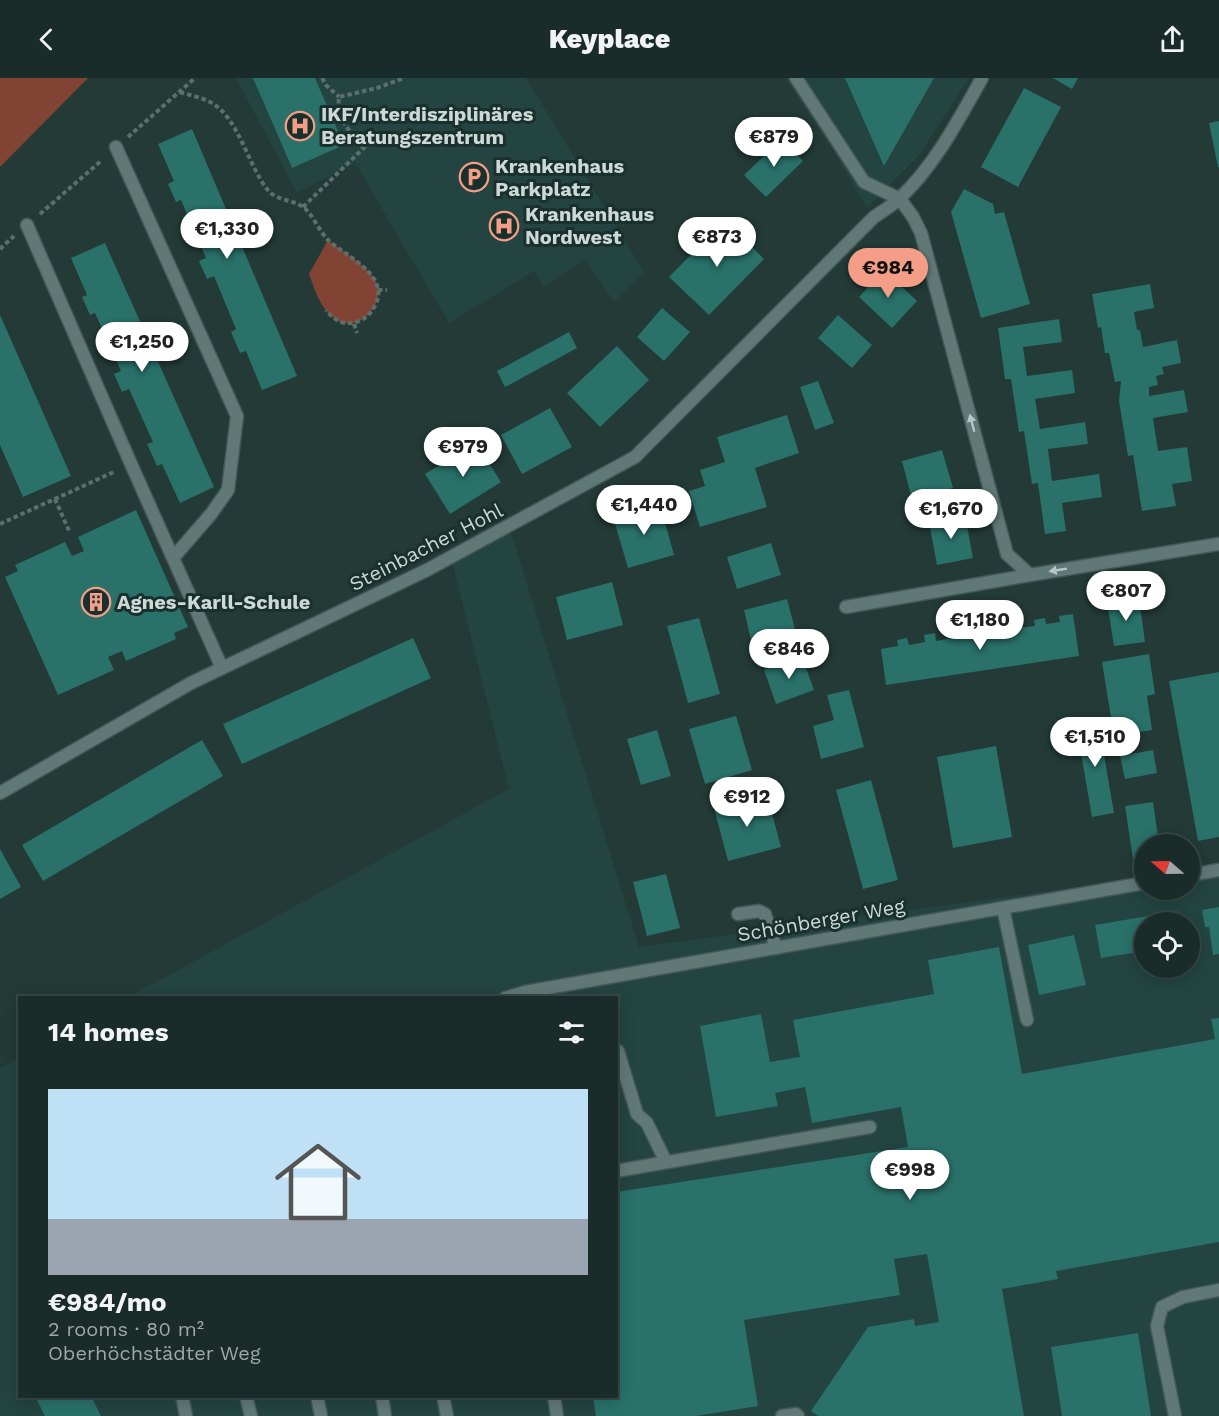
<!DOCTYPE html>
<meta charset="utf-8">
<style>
:root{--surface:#1a2c29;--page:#273835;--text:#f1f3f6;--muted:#9fa7a8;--line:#384846;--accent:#f49e88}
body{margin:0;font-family:"Work Sans",sans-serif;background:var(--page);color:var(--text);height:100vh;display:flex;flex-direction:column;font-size:22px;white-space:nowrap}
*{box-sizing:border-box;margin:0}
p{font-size:20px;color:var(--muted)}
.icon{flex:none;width:33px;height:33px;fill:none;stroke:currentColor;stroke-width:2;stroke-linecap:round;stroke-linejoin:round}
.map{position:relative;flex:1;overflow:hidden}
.panel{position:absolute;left:18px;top:918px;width:600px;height:402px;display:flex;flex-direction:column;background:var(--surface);border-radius:0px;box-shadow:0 3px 15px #0003,0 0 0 2px var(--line)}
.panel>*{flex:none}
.needle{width:39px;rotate:290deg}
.buttons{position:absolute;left:1134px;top:756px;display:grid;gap:12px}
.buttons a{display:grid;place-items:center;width:66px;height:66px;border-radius:50%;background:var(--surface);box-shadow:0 3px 15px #0003,0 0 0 2px var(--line);font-size:30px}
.price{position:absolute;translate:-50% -51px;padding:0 14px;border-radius:21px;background:#fff;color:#222;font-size:20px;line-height:39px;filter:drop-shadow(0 2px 3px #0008)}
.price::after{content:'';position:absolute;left:50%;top:36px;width:18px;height:14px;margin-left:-9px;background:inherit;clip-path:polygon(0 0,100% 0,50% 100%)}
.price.active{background:var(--accent);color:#111}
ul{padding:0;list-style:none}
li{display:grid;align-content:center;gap:12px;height:318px;padding:0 30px}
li+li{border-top:2px solid var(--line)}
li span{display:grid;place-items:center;height:186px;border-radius:0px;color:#555}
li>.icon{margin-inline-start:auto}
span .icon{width:108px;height:108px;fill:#fffc;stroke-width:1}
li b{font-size:26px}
h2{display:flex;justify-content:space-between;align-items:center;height:72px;padding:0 30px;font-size:26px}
header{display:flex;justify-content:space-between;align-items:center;height:78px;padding:0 30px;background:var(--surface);font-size:27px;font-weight:800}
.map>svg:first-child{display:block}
.built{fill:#234441;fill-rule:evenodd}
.green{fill:#814434}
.building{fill:#297169}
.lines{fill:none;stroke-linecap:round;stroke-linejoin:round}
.service-casing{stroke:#445856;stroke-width:15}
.minor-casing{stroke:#445856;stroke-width:15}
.path{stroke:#5b6f6c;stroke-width:4;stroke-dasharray:4.5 3;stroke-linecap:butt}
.service{stroke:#607976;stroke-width:12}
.minor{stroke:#607976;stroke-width:12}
.oneway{fill:#b6c6c4}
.labels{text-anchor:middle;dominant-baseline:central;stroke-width:6;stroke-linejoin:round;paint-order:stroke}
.poi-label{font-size:20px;font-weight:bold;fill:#ccd9d7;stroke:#19302d;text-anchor:start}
.street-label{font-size:20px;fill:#ccd9d7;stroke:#19302d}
</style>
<header><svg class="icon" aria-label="back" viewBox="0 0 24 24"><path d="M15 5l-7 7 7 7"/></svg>Keyplace<svg class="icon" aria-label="share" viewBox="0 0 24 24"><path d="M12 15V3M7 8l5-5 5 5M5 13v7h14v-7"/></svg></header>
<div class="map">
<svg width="1219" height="1338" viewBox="0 0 1219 1338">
<rect width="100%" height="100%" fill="#233a37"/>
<path class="built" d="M 236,0 L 526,0 L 644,194 L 614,224 L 585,181 L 543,209 L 534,193 L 449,245 L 355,85 L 297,115 Z
M 785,0 L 969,0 L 920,76 L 867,130 L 834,74 Z
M 511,454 L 639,869 L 1144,800 L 1144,812 L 1190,812 L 1190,794 L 1219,790 L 1219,1338 L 0,1338 L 0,990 L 19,979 L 20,1318 L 616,1318 L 616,920 L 129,919 L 509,711 L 451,480 ZM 1144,844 L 1190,844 L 1190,890 L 1144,890 Z"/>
<path class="green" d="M 0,0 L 88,0 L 0,89 Z
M 328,162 C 340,171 367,188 374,200 C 391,227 353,262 330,237 C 319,226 314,210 309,196 Z"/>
<path class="building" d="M 253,0 L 315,0 L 344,67 L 292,90 Z
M 845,0 L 934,0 L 884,88 Z
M 1053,0 L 1078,0 L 1072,11 Z
M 1024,10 L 1061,29 L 1018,109 L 981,89 Z
M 1219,43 L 1219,89 L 1218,89 L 1209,45 Z
M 192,51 L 297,298 L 262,312 L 246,273 L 240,275 L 231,254 L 236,251 L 214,198 L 207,201 L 199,183 L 206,180 L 181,122 L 176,124 L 168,106 L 174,103 L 158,66 Z
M 782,61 L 803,83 L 766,119 L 744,97 Z
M 964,111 L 993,126 L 995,136 L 1004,134 L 1030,226 L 981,240 L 951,134 Z
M 725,142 L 764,181 L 709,237 L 669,199 Z
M 105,165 L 214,409 L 180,425 L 162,386 L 157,388 L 147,366 L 153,364 L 129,311 L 122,314 L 114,296 L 121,293 L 95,235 L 90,237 L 82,219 L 87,217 L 71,180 Z
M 884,192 L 917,223 L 892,250 L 859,219 Z
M 1150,206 L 1154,230 L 1134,234 L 1137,252 L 1140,252 L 1143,269 L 1177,262 L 1181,285 L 1162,289 L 1164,296 L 1156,298 L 1158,307 L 1149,309 L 1149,318 L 1184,312 L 1188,334 L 1153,340 L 1158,373 L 1187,369 L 1192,403 L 1172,406 L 1176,428 L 1142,433 L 1133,377 L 1128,378 L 1119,323 L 1121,303 L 1115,304 L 1109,275 L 1105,275 L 1101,249 L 1098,250 L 1092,216 Z
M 662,230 L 690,254 L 664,283 L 637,259 Z
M 0,237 L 71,398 L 23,419 L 0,367 Z
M 838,237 L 872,267 L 852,290 L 818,260 Z
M 1059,241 L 1062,264 L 1023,269 L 1027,298 L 1072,292 L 1075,315 L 1035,321 L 1040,351 L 1085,344 L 1088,366 L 1048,371 L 1052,403 L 1099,396 L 1102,419 L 1062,425 L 1066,453 L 1045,456 L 1038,405 L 1032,406 L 1024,353 L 1019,354 L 1011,301 L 1005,301 L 998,250 Z
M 569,254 L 577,270 L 505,309 L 497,293 Z
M 617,268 L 649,302 L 600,349 L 567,315 Z
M 818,303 L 834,345 L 815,352 L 800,309 Z
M 550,330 L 572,369 L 522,396 L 501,357 Z
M 787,337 L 799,375 L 755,390 L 767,429 L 700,449 L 689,413 L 705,408 L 700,392 L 725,384 L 717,359 Z
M 476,365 L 501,404 L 450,436 L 425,396 Z
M 942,372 L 953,410 L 912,421 L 902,383 Z
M 660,426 L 674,477 L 628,490 L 613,439 Z
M 136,432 L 188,549 L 174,555 L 176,561 L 126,583 L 122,573 L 108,579 L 114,592 L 58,617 L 5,499 L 18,493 L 15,487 L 65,464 L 72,478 L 84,473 L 78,459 Z
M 965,437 L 973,480 L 937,487 L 929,444 Z
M 771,465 L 781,497 L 737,511 L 727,479 Z
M 612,504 L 623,547 L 567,562 L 556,519 Z
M 1139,519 L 1145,564 L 1114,568 L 1107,524 Z
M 787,521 L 796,555 L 752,566 L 744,532 Z
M 1073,536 L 1079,578 L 886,607 L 881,571 L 898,568 L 897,562 L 907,560 L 909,567 L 925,564 L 924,557 L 935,555 L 936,563 L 952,560 L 951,553 L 962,552 L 963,558 L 978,556 L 977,549 L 990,547 L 991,554 L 1005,552 L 1004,545 L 1017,543 L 1018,550 L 1035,548 L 1034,542 L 1045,540 L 1046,546 L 1060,544 L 1059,538 Z
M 699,540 L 720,616 L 688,625 L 667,548 Z
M 413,560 L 431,600 L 242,686 L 223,646 Z
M 1149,576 L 1155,616 L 1147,618 L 1152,652 L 1114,658 L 1102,584 Z
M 802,579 L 814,612 L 776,626 L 764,592 Z
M 1219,594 L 1219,759 L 1198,763 L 1169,603 Z
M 849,612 L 864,669 L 821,681 L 813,648 L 834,642 L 827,617 Z
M 736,638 L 752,692 L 705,706 L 689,651 Z
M 1098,642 L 1114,735 L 1092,739 L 1076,646 Z
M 657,652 L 671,698 L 641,707 L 627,661 Z
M 202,662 L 223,698 L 43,803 L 22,767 Z
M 996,668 L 1012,759 L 953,770 L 937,679 Z
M 1153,672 L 1157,695 L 1125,701 L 1120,678 Z
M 871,702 L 898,802 L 863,811 L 836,712 Z
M 767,717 L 781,769 L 728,783 L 714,730 Z
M 1153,724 L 1159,766 L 1144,766 L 1144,779 L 1133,781 L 1125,728 Z
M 0,771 L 21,809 L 0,821 Z
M 666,796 L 680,850 L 647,858 L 633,804 Z
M 1219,829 L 1219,876 L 1213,877 L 1209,849 L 1205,849 L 1202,832 Z
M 1177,833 L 1180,844 L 1144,844 L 1144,873 L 1101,880 L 1095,847 Z
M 1074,857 L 1086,907 L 1039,917 L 1028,867 Z
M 999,869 L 1022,996 L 1215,961 L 1211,941 L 1219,940 L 1219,1164 L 1056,1193 L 1058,1201 L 1002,1211 L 1024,1338 L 818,1338 L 811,1333 L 868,1249 L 914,1241 L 915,1248 L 939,1244 L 927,1176 L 894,1181 L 900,1217 L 744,1242 L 758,1328 L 696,1338 L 596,1338 L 593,1318 L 616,1318 L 616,1114 L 908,1069 L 901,1029 L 812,1045 L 805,1009 L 775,1015 L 778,1028 L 716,1039 L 700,948 L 761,936 L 770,984 L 800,979 L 793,942 L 934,916 L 928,882 Z
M 1138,1255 L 1151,1338 L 1062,1338 L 1051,1269 Z
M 35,1318 L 91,1318 L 101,1338 L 45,1338 Z"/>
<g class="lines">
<g class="service-casing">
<path id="service" d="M 796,0 L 864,104 L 900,121
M 116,69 L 237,338 L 228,412 L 211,436 L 173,480
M 27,147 L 131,386 L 222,590
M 1003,830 L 1027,942
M 738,836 L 759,833 L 765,836 L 776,870
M 618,973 L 637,1036 L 647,1045 L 666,1084
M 616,1093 L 870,1049
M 182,1318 L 186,1338
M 246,1318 L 251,1338
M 317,1318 L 321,1338
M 382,1318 L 385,1338
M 443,1318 L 447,1338
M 554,1318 L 557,1338
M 782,1338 L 796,1336 L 798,1338
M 1175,1338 L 1157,1248 L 1162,1229 L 1183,1219 L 1219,1212"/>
</g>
<g class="minor-casing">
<path id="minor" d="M 900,121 L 913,139 L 921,155 L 1007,476 L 1030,497 L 1219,466
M 846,529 L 1030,497
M 0,715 L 191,605 L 427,492 L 635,379 L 874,139 C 883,133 893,127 900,120 C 935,87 959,41 982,0
M 1190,797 L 1219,792
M 505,920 L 525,914 L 1144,805"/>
</g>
<path class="path" d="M 322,0 L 326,7 L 339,19
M 180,14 C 189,17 200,19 210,24 C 238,38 248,87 267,111 C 276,123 292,121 303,129 C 312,135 319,153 328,162 C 345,178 389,196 376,226 C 372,233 368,239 361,242 C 347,249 335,244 326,232
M 128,59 L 195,0
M 364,70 C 351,55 336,41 339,19 L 377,10 L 404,0
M 303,129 L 377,57
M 40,136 L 102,82
M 0,171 L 14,158
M 378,212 L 387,212
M 354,246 L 357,255
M 55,421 L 70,455
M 0,446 L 116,393"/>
<use href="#service" class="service"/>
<use href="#minor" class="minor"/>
</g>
<defs><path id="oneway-solid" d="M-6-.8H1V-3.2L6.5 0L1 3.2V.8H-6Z" transform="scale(1.5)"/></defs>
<g class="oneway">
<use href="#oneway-solid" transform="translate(972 345) rotate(-105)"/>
<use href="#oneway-solid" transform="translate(1058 492) rotate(171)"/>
</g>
<defs>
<g id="hospital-ring" transform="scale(1.5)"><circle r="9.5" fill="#19302d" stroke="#f49e88" stroke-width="1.5"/><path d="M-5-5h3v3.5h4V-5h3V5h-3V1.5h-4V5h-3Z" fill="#f49e88"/></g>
<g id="parking-ring" transform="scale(1.5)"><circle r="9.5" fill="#19302d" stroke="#f49e88" stroke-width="1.5"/><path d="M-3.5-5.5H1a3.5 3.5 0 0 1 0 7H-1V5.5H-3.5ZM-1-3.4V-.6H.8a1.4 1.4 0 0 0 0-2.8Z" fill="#f49e88"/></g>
<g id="building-ring" transform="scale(1.5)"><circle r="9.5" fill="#19302d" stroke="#f49e88" stroke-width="1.5"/><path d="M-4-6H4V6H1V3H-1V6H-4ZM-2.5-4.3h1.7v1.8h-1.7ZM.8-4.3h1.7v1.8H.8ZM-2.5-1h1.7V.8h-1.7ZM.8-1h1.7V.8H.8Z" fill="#f49e88"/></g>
</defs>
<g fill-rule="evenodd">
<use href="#hospital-ring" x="300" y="48"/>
<use href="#parking-ring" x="474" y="99"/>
<use href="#hospital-ring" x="504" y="148"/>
<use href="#building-ring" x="96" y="524"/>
</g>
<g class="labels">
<g class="poi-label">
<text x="321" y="36">IKF/Interdisziplinäres<tspan x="321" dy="23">Beratungszentrum</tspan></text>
<text x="495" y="88">Krankenhaus<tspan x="495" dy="23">Parkplatz</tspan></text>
<text x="525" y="136">Krankenhaus<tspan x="525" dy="23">Nordwest</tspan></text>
<text x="117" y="524">Agnes-Karll-Schule</text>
</g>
<g class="street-label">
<text transform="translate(426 469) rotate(-27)">Steinbacher Hohl</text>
<text transform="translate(821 842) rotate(-10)">Schönberger Weg</text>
</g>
</g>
</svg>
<div class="buttons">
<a><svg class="needle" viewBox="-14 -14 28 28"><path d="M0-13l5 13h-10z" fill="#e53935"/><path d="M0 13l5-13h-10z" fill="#9fa7a8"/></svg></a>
<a><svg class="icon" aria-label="locate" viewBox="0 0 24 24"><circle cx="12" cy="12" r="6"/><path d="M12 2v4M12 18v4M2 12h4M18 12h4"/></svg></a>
</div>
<b class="price" style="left:774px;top:90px">€879</b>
<b class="price" style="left:227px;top:182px">€1,330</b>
<b class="price" style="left:717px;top:190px">€873</b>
<b class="price active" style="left:888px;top:221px">€984</b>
<b class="price" style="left:142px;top:295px">€1,250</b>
<b class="price" style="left:463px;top:400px">€979</b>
<b class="price" style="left:644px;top:458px">€1,440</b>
<b class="price" style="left:951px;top:462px">€1,670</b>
<b class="price" style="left:1126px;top:544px">€807</b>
<b class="price" style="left:980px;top:573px">€1,180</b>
<b class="price" style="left:789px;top:602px">€846</b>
<b class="price" style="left:1095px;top:690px">€1,510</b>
<b class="price" style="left:747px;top:750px">€912</b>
<b class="price" style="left:910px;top:1123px">€998</b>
<section class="panel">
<h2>14 homes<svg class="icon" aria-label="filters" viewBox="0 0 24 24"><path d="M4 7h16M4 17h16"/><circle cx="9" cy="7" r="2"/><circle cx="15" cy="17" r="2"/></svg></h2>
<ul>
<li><span style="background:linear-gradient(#bfe0f5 70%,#9aa5b1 0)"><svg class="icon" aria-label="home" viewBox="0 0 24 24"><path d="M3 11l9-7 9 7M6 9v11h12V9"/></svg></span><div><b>€984/mo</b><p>2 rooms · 80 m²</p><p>Oberhöchstädter Weg</p></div></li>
</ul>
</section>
</div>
